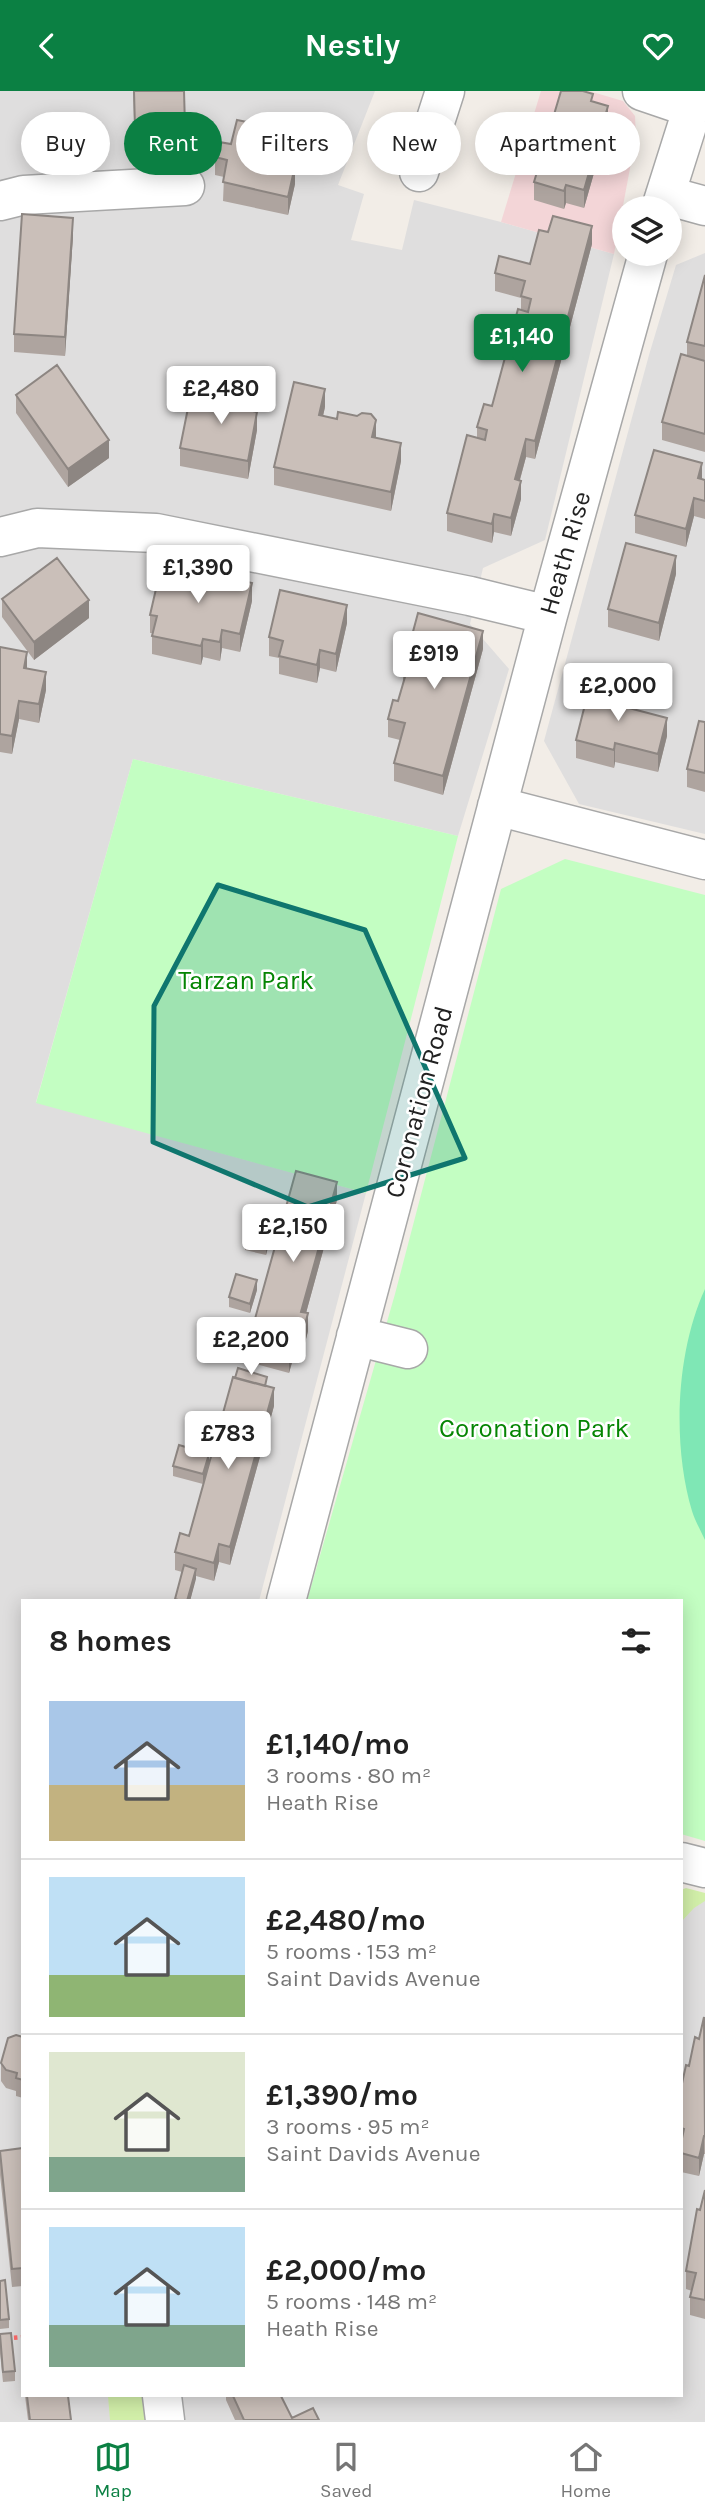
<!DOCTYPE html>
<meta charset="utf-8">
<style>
:root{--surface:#fff;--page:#f6f6f6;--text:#222;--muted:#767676;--line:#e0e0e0;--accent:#0b8043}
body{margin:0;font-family:Karla,sans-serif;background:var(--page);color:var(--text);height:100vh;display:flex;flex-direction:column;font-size:26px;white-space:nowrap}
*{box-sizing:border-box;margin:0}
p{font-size:23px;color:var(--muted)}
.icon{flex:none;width:38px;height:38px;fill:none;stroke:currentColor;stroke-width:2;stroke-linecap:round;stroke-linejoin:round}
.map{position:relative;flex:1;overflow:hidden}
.side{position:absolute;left:21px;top:1508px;width:662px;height:798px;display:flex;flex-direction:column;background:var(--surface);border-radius:0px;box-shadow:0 4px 18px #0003}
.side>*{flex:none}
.hud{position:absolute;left:21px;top:21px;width:663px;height:63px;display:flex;gap:14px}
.fabs{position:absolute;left:612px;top:105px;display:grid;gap:14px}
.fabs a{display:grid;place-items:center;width:70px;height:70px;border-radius:50%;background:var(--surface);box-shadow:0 4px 18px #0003;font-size:35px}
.price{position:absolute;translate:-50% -60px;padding:0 16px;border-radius:7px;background:#fff;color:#222;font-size:23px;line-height:46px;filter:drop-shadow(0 2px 4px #0008)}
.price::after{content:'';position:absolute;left:50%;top:42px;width:21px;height:16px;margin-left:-10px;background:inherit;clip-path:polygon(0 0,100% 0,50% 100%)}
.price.on{background:var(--accent);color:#fff}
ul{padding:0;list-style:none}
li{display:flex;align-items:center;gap:21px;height:175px;padding:0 28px}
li+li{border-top:2px solid var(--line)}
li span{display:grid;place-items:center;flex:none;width:196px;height:140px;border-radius:0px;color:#555}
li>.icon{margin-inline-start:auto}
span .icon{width:84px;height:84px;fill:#fffc;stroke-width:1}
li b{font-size:30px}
h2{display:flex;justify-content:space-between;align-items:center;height:84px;padding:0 28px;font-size:30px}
.chip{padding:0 24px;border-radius:32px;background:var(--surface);box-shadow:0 4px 18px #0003;font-size:24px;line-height:63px}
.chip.on{background:var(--accent);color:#fff}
header{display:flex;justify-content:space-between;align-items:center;height:91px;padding:0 28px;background:var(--accent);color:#fff;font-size:32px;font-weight:700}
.menu{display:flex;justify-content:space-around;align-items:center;height:98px;border-top:2px solid var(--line);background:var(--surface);font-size:19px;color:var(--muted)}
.menu a{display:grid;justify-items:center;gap:4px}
.menu .on{color:var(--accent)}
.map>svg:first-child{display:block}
.residential{fill:#dfdede}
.commercial{fill:#f3d5d7}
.grass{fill:#d2efa9}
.park{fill:#c3fec2}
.pitch{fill:#7fe7b5}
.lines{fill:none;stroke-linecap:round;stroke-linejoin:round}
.minor-casing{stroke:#a8a8a8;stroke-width:41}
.path{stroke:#ff6c6b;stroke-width:4.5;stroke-dasharray:3.5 3.5;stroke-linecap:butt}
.minor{stroke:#fff;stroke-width:38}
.wall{fill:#aea49f}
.shaded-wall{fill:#8d8682}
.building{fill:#cabfb9;stroke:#8d8682;stroke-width:2}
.marked{fill:#0f766e;fill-opacity:0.2;stroke:#0f766e;stroke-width:5;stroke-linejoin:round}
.labels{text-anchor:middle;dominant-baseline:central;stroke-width:5;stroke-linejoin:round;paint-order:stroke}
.street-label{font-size:26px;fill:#212121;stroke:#fff}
.park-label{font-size:26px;fill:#058503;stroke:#fff}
</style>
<header><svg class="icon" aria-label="back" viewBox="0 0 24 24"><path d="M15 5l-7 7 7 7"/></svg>Nestly<svg class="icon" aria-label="heart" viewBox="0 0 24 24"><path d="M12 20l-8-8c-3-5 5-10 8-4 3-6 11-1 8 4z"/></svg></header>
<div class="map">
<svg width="705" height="2329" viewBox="0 0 705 2329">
<rect width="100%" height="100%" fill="#f2ede7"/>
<path class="residential" d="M 0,0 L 375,0 L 338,94 L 364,103 L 351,149 L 402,159 L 414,109 L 501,131 L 614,163 L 545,449 L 483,477 L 470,533 L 509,578 L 458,745 L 133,668 L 36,1011 L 366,1102 L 259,1510 L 23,1510 L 23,2305 L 681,2305 L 681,1799 L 705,1805 L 705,2329 L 0,2329 Z
M 705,162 L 705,743 L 579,713 L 544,650 L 649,264 L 676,174 Z"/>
<path class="commercial" d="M 541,0 L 589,0 L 623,10 L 635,25 L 636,45 L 614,163 L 501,131 Z"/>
<path class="grass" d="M 686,1797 L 705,1802 L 705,1810 L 694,1817 L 681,1831 L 681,1799 Z
M 108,2305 L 148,2305 L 151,2329 L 110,2329 Z"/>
<path class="park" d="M 133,668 L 458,745 L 366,1102 L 36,1012 Z
M 565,768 L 705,804 L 705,1750 L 681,1743 L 681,1510 L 307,1510 L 395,1203 L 501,798 Z"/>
<path class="pitch" d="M 705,1198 L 705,1449 C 701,1440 695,1430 692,1420 C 672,1353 676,1261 705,1198 Z"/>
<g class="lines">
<g class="minor-casing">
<path id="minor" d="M 642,0 L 692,17
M 419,81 L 445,0
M 665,104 L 705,115
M 0,110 L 24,104 L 185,95
M 661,117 L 698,0
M 0,446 L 37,437 L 156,442 L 470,505 L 548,524
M 497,715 L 705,769
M 356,1245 L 408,1258
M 286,1510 L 548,524 L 648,163
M 681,1771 L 705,1777
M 162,2305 L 165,2329"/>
</g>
<path class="path" d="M 0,2248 L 23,2246"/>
<use href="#minor" class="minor"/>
</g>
<path class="wall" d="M 133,0 L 185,35 L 185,53 L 135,55 Z
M 593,11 L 608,33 L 584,117 L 566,112 L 564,118 L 534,109 L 534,91 Z
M 231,53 L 287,58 L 284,73 L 295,93 L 288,124 L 223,110 L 224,86 L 215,84 L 215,66 Z
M 73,145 L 65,265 L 14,261 L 14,243 Z
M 592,153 L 535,368 L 526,366 L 520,389 L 521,408 L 511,445 L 494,441 L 492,452 L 447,440 L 447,422 L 477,346 L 477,336 L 492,315 L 521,219 L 521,207 L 495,200 L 495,182 L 530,173 Z
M 705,184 L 705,361 L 662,349 L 662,331 L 687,265 L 687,251 Z
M 16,304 L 109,367 L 68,396 L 16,322 Z
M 222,314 L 247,314 L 246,319 L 257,339 L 248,388 L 180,375 L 180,357 Z
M 325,316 L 323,325 L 337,328 L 376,347 L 401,370 L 391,420 L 274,394 L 274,376 Z
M 702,389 L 705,389 L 705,428 L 694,425 L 686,456 L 635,442 L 635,424 Z
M 676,483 L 659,550 L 608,536 L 608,518 Z
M 2,508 L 89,527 L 34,569 L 2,526 Z
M 252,510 L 240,561 L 222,557 L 220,570 L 203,566 L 201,574 L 152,563 L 152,542 L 150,542 L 150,524 Z
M 347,532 L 336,581 L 320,577 L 317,592 L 279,583 L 279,567 L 269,565 L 269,546 Z
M 0,556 L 27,578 L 46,599 L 39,632 L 19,628 L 12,663 L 0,661 Z
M 483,558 L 443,704 L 394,690 L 394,672 L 400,649 L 388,646 L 388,628 L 398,610 L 403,593 L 403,578 Z
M 610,607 L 667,645 L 658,681 L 615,671 L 614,677 L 576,667 L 576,649 Z
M 705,631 L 705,701 L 687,696 L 687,678 Z
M 337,1109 L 306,1222 L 308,1240 L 305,1252 L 298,1250 L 289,1282 L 248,1271 L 248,1253 Z
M 272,1141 L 266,1164 L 245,1159 L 245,1149 Z
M 257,1199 L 250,1222 L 229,1216 L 229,1206 Z
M 267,1295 L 274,1315 L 230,1474 L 219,1471 L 214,1490 L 196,1485 L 190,1510 L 175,1510 L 182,1481 L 175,1479 L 175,1461 L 189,1445 Z
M 209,1363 L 203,1393 L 173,1385 L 173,1375 Z
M 705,1926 L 705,2063 L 704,2063 L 699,2085 L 681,2081 L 681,1997 L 699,1948 Z
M 23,1946 L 23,2007 L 16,2005 L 16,2000 L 6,1997 L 1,1990 L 1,1972 Z
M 23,2057 L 23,2195 L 12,2196 L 0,2084 L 0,2060 Z
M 705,2099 L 705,2228 L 690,2224 L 690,2206 L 692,2200 L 686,2198 L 686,2180 Z
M 0,2190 L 9,2228 L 9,2237 L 0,2238 Z
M 0,2243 L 15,2280 L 15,2290 L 3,2291 L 0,2262 Z
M 25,2305 L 68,2305 L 71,2329 L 28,2329 Z
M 226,2305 L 281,2305 L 292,2327 L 319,2329 L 235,2329 L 226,2309 Z"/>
<path class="shaded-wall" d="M 608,15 L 608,33 L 584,117 L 584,99 Z
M 287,39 L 287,58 L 280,90 L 280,72 Z
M 295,75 L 295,93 L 288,124 L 288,106 Z
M 566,94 L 566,112 L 564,118 L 564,100 Z
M 73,127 L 73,145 L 65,265 L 65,246 Z
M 592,135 L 592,153 L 535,368 L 535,350 Z
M 247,296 L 247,314 L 243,336 L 243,318 Z
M 325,298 L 325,316 L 319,342 L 319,324 Z
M 257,321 L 257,339 L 248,388 L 248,370 Z
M 376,329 L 376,347 L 372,346 Z
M 526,348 L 526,366 L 515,406 L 515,388 Z
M 109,349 L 109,367 L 68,396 L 68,378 Z
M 401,352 L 401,370 L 391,420 L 391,401 Z
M 702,372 L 702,391 L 698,387 Z
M 521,390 L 521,408 L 511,445 L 511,427 Z
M 694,407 L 694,425 L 686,456 L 686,438 Z
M 494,423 L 494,441 L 492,452 L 492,433 Z
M 676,465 L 676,483 L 659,550 L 659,532 Z
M 252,492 L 252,510 L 240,561 L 240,543 Z
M 89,509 L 89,527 L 34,569 L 34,551 Z
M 347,514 L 347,532 L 336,581 L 336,563 Z
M 222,539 L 222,557 L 220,570 L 220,551 Z
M 483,540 L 483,558 L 443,704 L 443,685 Z
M 203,548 L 203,566 L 201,574 L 201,555 Z
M 320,559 L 320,577 L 317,592 L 317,574 Z
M 27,561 L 27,579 L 24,577 Z
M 46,581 L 46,599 L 39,632 L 39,613 Z
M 19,610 L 19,628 L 12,663 L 12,645 Z
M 667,627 L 667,645 L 658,681 L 658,663 Z
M 615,652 L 615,671 L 614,677 L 614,659 Z
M 337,1091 L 337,1109 L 303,1233 L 301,1221 Z
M 272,1131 L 272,1141 L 266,1164 L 266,1155 Z
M 257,1189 L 257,1199 L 250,1222 L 250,1213 Z
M 308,1222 L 308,1240 L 305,1252 L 305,1234 Z
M 298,1232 L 298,1250 L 289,1282 L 289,1264 Z
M 274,1297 L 274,1315 L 230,1474 L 230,1456 Z
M 209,1363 L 209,1373 L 203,1393 L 203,1383 Z
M 219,1453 L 219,1471 L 214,1490 L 214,1472 Z
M 196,1478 L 196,1488 L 190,1510 L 187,1510 Z
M 704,2045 L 704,2063 L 699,2085 L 699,2067 Z"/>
<path class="building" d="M 134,0 L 184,0 L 185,35 L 135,37 Z
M 561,0 L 583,0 L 593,3 L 591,10 L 608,15 L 584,99 L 566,94 L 564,100 L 534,91 Z
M 237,29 L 287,39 L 280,72 L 295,75 L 288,106 L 223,91 L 227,69 L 215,66 L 219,51 L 231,53 Z
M 22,123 L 73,127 L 65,246 L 14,243 Z
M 553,125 L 592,135 L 535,350 L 526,348 L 515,388 L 521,390 L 511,427 L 494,423 L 492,433 L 447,422 L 467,344 L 485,349 L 487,339 L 477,336 L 484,313 L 492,315 L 518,218 L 528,221 L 531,208 L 521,205 L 525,190 L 495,182 L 499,165 L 530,173 L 539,139 L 548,141 Z
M 705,184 L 705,255 L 687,251 Z
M 681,263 L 705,270 L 705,343 L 662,331 Z
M 57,274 L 109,349 L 68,378 L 16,304 Z
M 294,291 L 325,298 L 319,324 L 337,328 L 338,321 L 357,325 L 362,322 L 371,323 L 376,329 L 372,346 L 401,352 L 391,401 L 274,376 Z
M 225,292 L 247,296 L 243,318 L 257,321 L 248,370 L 180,357 L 190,307 L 222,314 Z
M 654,359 L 702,372 L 698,387 L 705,389 L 705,410 L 694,407 L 686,438 L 635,424 Z
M 626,452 L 676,465 L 659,532 L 608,518 Z
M 57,467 L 89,509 L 34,551 L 2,508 Z
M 162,472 L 252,492 L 240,543 L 222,539 L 220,551 L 203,548 L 201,555 L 152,545 L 157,525 L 150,524 Z
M 280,499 L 347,514 L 336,563 L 320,559 L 317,574 L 279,565 L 283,550 L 269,546 Z
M 418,522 L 483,540 L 443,685 L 394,672 L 405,632 L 388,628 L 393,609 L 398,610 L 407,579 L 403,578 Z
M 0,556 L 27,561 L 24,577 L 46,581 L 39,613 L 19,610 L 12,645 L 0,643 Z
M 591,590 L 610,594 L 607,606 L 626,611 L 625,616 L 667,627 L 658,663 L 615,652 L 614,659 L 576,649 Z
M 699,630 L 705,631 L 705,682 L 687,678 Z
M 296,1080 L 337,1091 L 301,1221 L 308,1222 L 305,1234 L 298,1232 L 289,1264 L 248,1253 Z
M 252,1126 L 272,1131 L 266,1155 L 245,1149 Z
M 236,1183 L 257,1189 L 250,1213 L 229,1206 Z
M 238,1277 L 267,1286 L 265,1295 L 235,1287 Z
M 233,1286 L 274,1297 L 230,1456 L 219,1453 L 214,1472 L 175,1461 L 180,1442 L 189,1445 Z
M 179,1354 L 209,1363 L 203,1383 L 173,1375 Z
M 184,1474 L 196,1478 L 187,1510 L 181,1510 L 175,1508 Z
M 704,1926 L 705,2045 L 704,2045 L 699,2067 L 681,2062 L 681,2052 L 684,2038 L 681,2037 L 681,1997 L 686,1974 L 689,1975 L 695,1946 L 699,1948 Z
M 16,1944 L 23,1946 L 23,1989 L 16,1987 L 17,1982 L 6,1979 L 1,1972 L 8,1947 Z
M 23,2057 L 23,2177 L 12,2178 L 0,2060 Z
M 705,2099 L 705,2209 L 690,2206 L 696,2182 L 686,2180 L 697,2118 L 700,2119 Z
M 5,2189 L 9,2228 L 0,2229 L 0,2190 Z
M 11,2242 L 15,2280 L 3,2281 L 0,2243 Z
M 27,2305 L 68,2305 L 71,2329 L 30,2329 Z
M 233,2305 L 281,2305 L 292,2327 L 313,2317 L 319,2329 L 244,2329 Z"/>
<path class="marked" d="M 218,794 L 365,839 L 465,1067 L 308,1116 L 153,1051 L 154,915 Z"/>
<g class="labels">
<g class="street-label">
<text transform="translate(565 462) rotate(-74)">Heath Rise</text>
<text transform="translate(419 1011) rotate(-75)">Coronation Road</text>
</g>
<g class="park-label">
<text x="246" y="889">Tarzan Park</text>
<text x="534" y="1337">Coronation Park</text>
</g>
</g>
</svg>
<div class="fabs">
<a><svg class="icon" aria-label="layers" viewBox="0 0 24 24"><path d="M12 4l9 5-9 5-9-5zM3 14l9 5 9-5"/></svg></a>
</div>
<b class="price on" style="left:522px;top:283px">£1,140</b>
<b class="price" style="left:221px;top:335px">£2,480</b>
<b class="price" style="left:198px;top:514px">£1,390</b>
<b class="price" style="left:434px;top:600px">£919</b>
<b class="price" style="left:618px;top:632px">£2,000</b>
<b class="price" style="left:293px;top:1173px">£2,150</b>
<b class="price" style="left:251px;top:1286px">£2,200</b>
<b class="price" style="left:228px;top:1380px">£783</b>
<div class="hud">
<a class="chip">Buy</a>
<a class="chip on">Rent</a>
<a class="chip">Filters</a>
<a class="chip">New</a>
<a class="chip">Apartment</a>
</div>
<section class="side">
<h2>8 homes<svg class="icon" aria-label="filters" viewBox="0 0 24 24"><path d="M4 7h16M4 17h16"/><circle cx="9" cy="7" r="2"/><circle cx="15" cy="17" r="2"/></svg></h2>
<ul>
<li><span style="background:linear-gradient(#a9c7e8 60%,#c2b280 0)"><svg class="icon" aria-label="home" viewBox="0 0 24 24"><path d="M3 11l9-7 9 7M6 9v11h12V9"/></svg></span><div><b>£1,140/mo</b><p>3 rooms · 80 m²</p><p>Heath Rise</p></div></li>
<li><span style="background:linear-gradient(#bfe0f5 70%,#8fb573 0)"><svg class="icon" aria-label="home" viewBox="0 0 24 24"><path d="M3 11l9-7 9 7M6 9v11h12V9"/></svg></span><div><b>£2,480/mo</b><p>5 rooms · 153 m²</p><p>Saint Davids Avenue</p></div></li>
<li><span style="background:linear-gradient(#dfe7d0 75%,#7fa58c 0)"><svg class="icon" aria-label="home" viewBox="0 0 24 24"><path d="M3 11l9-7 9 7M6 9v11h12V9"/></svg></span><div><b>£1,390/mo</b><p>3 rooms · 95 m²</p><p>Saint Davids Avenue</p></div></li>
<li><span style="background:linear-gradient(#bfe0f5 70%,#7fa58c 0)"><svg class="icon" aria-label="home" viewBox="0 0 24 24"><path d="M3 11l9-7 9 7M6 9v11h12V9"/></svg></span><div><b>£2,000/mo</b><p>5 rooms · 148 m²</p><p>Heath Rise</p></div></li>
</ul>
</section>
</div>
<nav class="menu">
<a class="on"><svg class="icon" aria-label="map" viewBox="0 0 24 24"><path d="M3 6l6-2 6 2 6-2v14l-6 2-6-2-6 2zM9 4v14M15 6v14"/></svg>Map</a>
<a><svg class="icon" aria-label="saved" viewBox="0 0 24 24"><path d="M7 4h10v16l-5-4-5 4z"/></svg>Saved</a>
<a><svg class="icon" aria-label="home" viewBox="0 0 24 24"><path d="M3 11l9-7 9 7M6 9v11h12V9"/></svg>Home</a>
</nav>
